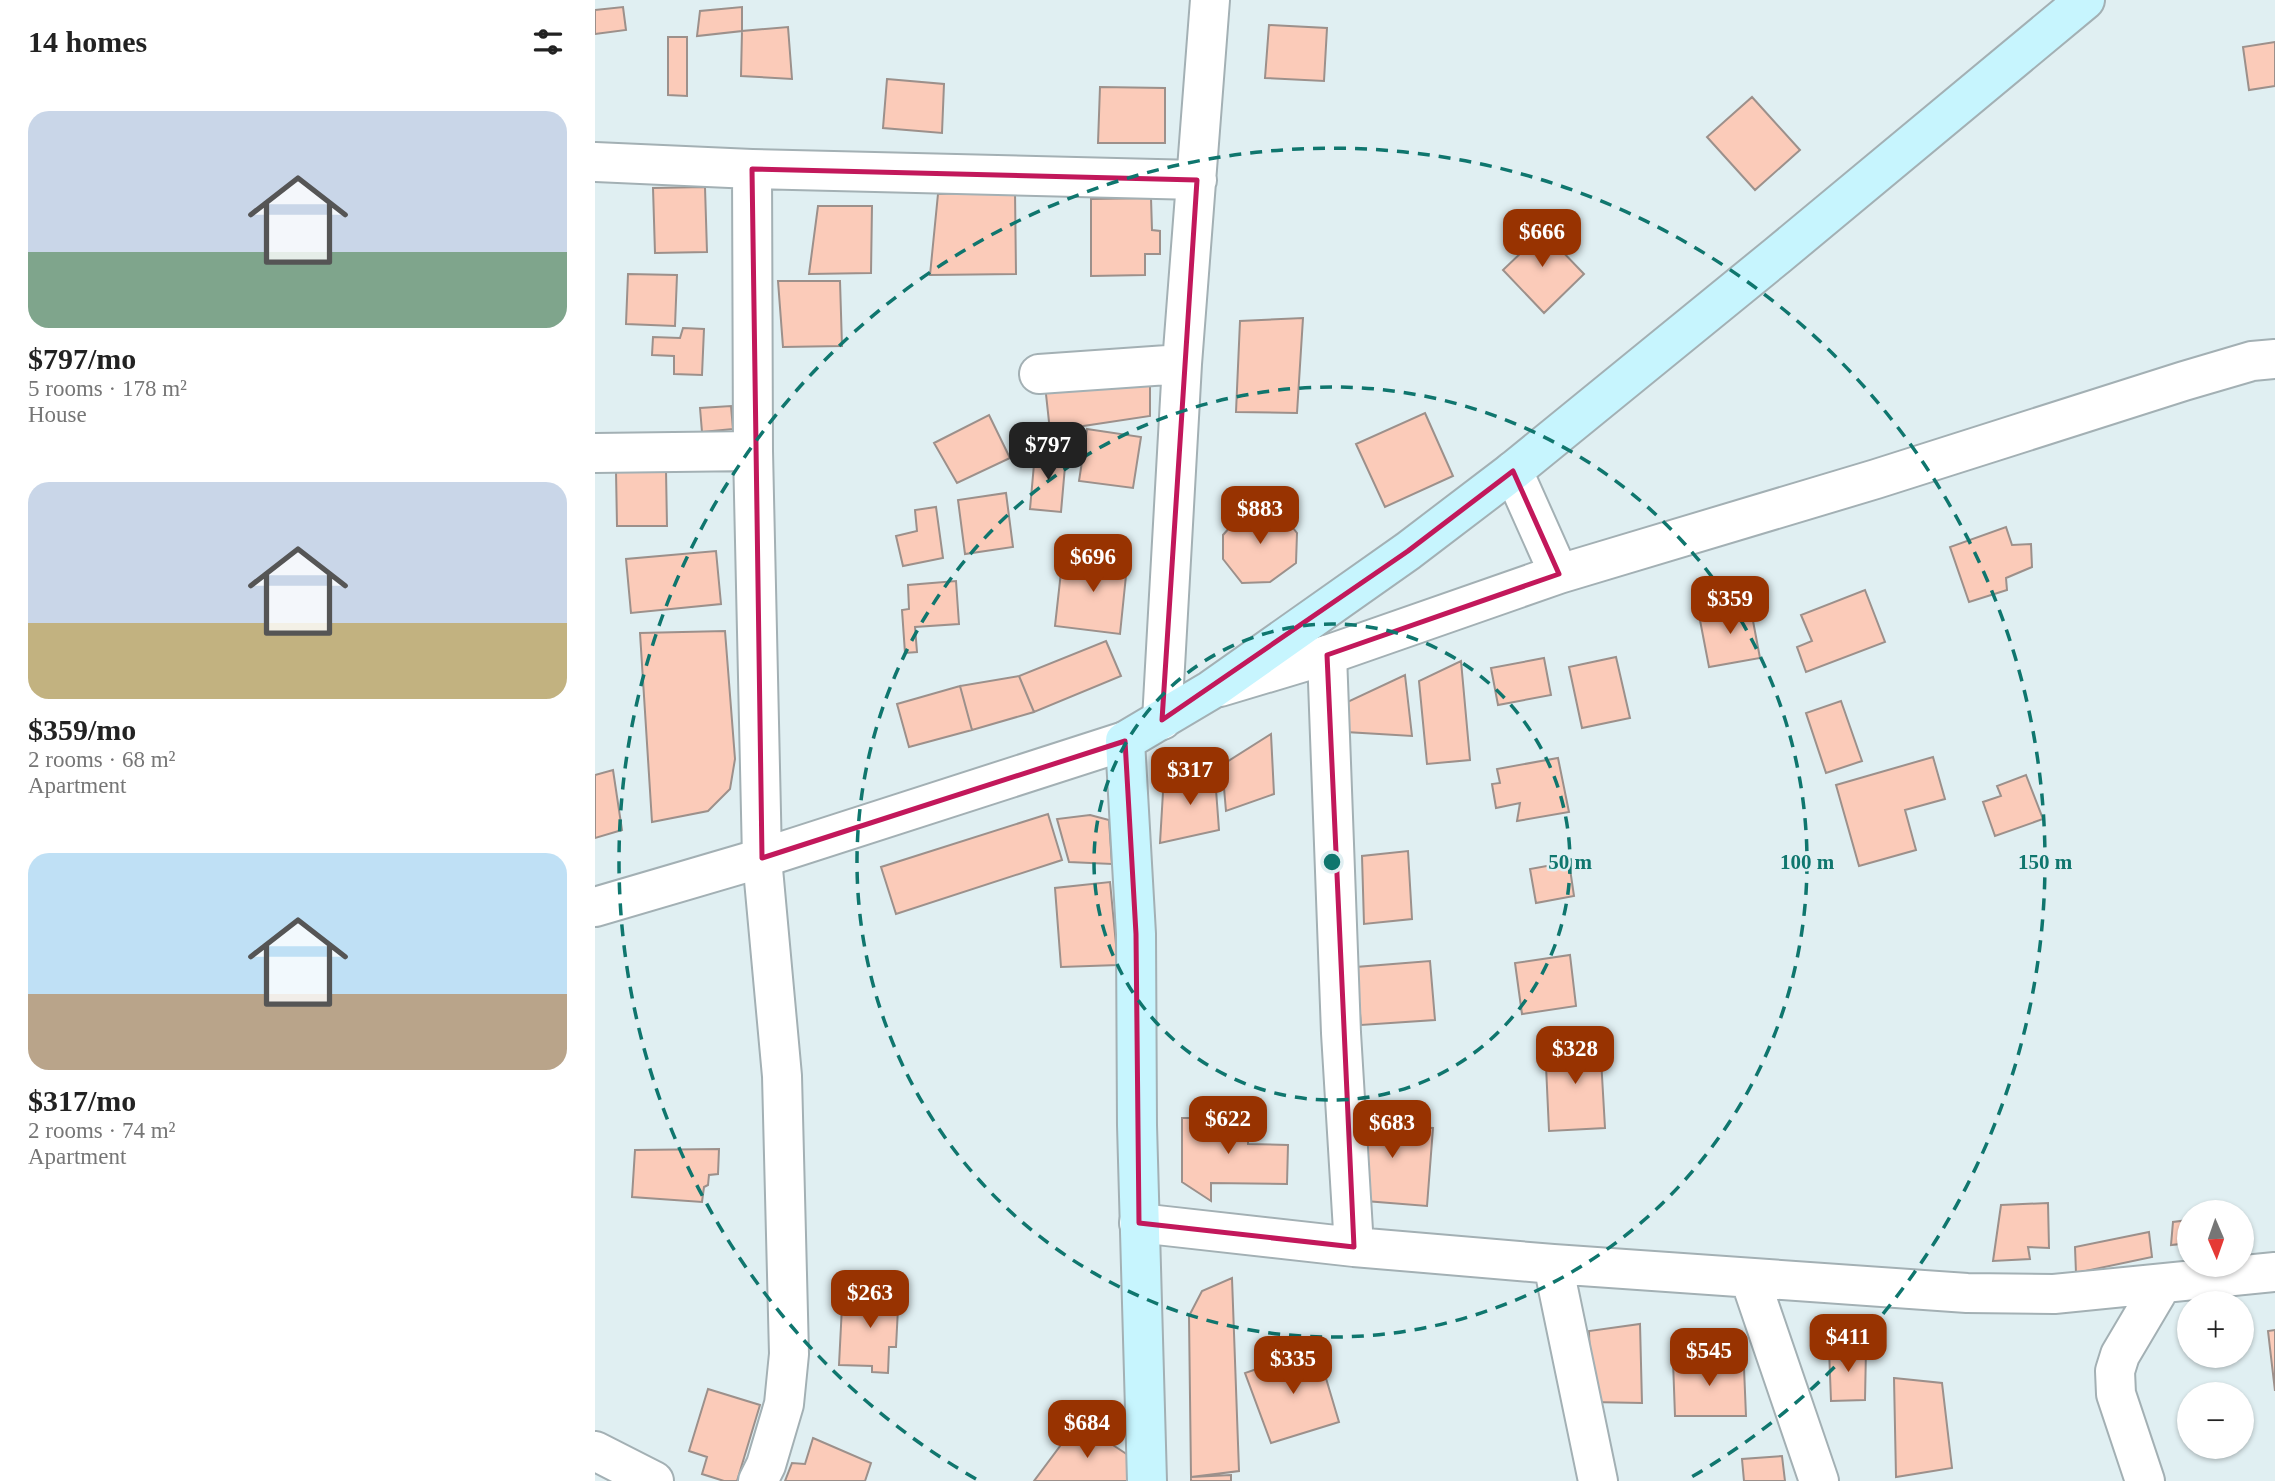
<!DOCTYPE html>
<meta charset="utf-8">
<style>
:root{--surface:#fff;--page:#f2f2f2;--text:#222;--muted:#767676;--accent:#983301}
body{margin:0;font-family:Georgia,serif;background:var(--page);color:var(--text);height:100vh;display:flex;flex-direction:column;font-size:26px;white-space:nowrap}
*{box-sizing:border-box;margin:0}
p{font-size:23px;color:var(--muted)}
.icon{flex:none;width:38px;height:38px;fill:none;stroke:currentColor;stroke-width:2;stroke-linecap:round;stroke-linejoin:round}
.map{position:relative;flex:1;overflow:hidden}
.sheet{display:flex;flex-direction:column;background:var(--surface);width:595px}
.sheet>*{flex:none}
.needle{width:46px;rotate:178deg}
.tools{position:absolute;left:1582px;top:1200px;display:grid;gap:14px}
.tools a{display:grid;place-items:center;width:77px;height:77px;border-radius:50%;background:var(--surface);box-shadow:0 2px 5px #0004;font-size:35px}
.price{position:absolute;translate:-50% -60px;padding:0 16px;border-radius:14px;background:var(--accent);color:#fff;font-size:23px;line-height:46px;filter:drop-shadow(0 2px 4px #0008)}
.price::after{content:'';position:absolute;left:50%;top:42px;width:21px;height:16px;margin-left:-10px;background:inherit;clip-path:polygon(0 0,100% 0,50% 100%)}
.price.current{background:#222;color:#fff}
ul{padding:0;list-style:none}
li{display:grid;align-content:center;gap:14px;height:371px;padding:0 28px}
li span{display:grid;place-items:center;height:217px;border-radius:21px;color:#555}
li>.icon{margin-inline-start:auto}
span .icon{width:126px;height:126px;fill:#fffc;stroke-width:1}
li b{font-size:30px}
h2{display:flex;justify-content:space-between;align-items:center;height:84px;padding:0 28px;font-size:30px}
main{display:flex;flex:1;min-height:0}
.map>svg:first-child{display:block}
.building{fill:#fbcbb9;stroke:#9c908b;stroke-width:2}
.lines{fill:none;stroke-linecap:round;stroke-linejoin:round}
.minor-casing{stroke:#a3b0b4;stroke-width:42}
.tertiary-casing{stroke:#a3b0b4;stroke-width:42}
.secondary-casing{stroke:#a3b0b4;stroke-width:42}
.minor{stroke:#fff;stroke-width:38}
.tertiary{stroke:#fff;stroke-width:38}
.secondary{stroke:#c7f5fe;stroke-width:38}
.marked{fill:none;stroke:#c2185b;stroke-width:5;stroke-linejoin:round}
.ring{fill:none;stroke:#0f766e;stroke-width:3.5;stroke-dasharray:12 9}
.centre{fill:#0f766e;stroke:#e0eff2;stroke-width:3.5}
.ring-label{font-size:21px;text-anchor:middle;font-weight:bold;fill:#0f766e;stroke:#e0eff2;stroke-width:5;stroke-linejoin:round;paint-order:stroke}
</style>
<main>
<section class="sheet">
<h2>14 homes<svg class="icon" aria-label="filters" viewBox="0 0 24 24"><path d="M4 7h16M4 17h16"/><circle cx="9" cy="7" r="2"/><circle cx="15" cy="17" r="2"/></svg></h2>
<ul>
<li><span style="background:linear-gradient(#c9d6e8 65%,#7fa58c 0)"><svg class="icon" aria-label="home" viewBox="0 0 24 24"><path d="M3 11l9-7 9 7M6 9v11h12V9"/></svg></span><div><b>$797/mo</b><p>5 rooms · 178 m²</p><p>House</p></div></li>
<li><span style="background:linear-gradient(#c9d6e8 65%,#c2b280 0)"><svg class="icon" aria-label="home" viewBox="0 0 24 24"><path d="M3 11l9-7 9 7M6 9v11h12V9"/></svg></span><div><b>$359/mo</b><p>2 rooms · 68 m²</p><p>Apartment</p></div></li>
<li><span style="background:linear-gradient(#bfe0f5 65%,#b9a48a 0)"><svg class="icon" aria-label="home" viewBox="0 0 24 24"><path d="M3 11l9-7 9 7M6 9v11h12V9"/></svg></span><div><b>$317/mo</b><p>2 rooms · 74 m²</p><p>Apartment</p></div></li>
</ul>
</section>
<div class="map">
<svg width="1680" height="1481" viewBox="0 0 1680 1481">
<rect width="100%" height="100%" fill="#e0eff2"/>
<path class="building" d="M 28,7 L 31,30 L 0,34 L 0,10 Z
M 147,7 L 147,31 L 102,36 L 105,11 Z
M 674,25 L 732,28 L 729,81 L 670,78 Z
M 193,27 L 197,79 L 146,76 L 147,31 Z
M 73,37 L 92,37 L 92,96 L 73,95 Z
M 1680,42 L 1680,86 L 1654,90 L 1648,47 Z
M 292,79 L 349,84 L 347,133 L 288,128 Z
M 505,87 L 570,88 L 570,143 L 503,143 Z
M 1157,97 L 1205,150 L 1160,190 L 1112,137 Z
M 110,187 L 112,252 L 60,253 L 58,188 Z
M 420,191 L 421,274 L 335,275 L 343,194 Z
M 556,198 L 557,230 L 565,231 L 565,254 L 550,254 L 550,275 L 496,276 L 496,199 Z
M 223,206 L 277,206 L 276,273 L 214,274 Z
M 939,222 L 989,274 L 949,313 L 908,270 L 930,249 L 921,240 Z
M 33,274 L 82,275 L 80,326 L 31,324 Z
M 183,281 L 245,281 L 247,346 L 188,347 Z
M 708,318 L 702,413 L 641,412 L 645,321 Z
M 88,328 L 109,329 L 107,375 L 79,374 L 79,356 L 57,355 L 58,337 L 85,338 Z
M 555,376 L 555,416 L 455,431 L 450,385 Z
M 136,406 L 138,429 L 107,432 L 105,408 Z
M 830,413 L 858,476 L 790,507 L 761,444 Z
M 394,415 L 415,458 L 362,483 L 339,443 Z
M 492,429 L 546,437 L 538,488 L 484,481 Z
M 440,453 L 471,455 L 466,512 L 435,509 Z
M 71,470 L 72,526 L 22,526 L 21,471 Z
M 411,493 L 418,547 L 370,554 L 363,500 Z
M 341,507 L 348,558 L 308,566 L 301,536 L 322,531 L 320,510 Z
M 682,508 L 702,533 L 701,563 L 675,582 L 647,583 L 628,559 L 628,535 L 651,509 Z
M 1411,527 L 1417,545 L 1436,544 L 1437,567 L 1411,578 L 1412,590 L 1374,602 L 1355,547 Z
M 121,551 L 126,604 L 36,613 L 31,559 Z
M 510,554 L 533,556 L 525,634 L 460,626 L 467,563 L 504,559 Z
M 361,581 L 364,624 L 320,627 L 322,652 L 310,653 L 307,610 L 314,609 L 313,585 Z
M 1270,590 L 1290,642 L 1211,672 L 1202,647 L 1217,641 L 1206,615 Z
M 1155,605 L 1165,658 L 1114,667 L 1104,615 Z
M 130,631 L 140,759 L 135,789 L 113,811 L 57,822 L 45,633 Z
M 511,641 L 526,676 L 439,712 L 424,676 Z
M 1021,657 L 1035,718 L 987,728 L 974,667 Z
M 949,658 L 956,695 L 903,705 L 896,668 Z
M 866,661 L 875,760 L 832,764 L 824,681 Z
M 810,675 L 817,736 L 751,732 L 748,704 Z
M 424,676 L 439,712 L 377,730 L 365,686 Z
M 365,686 L 377,730 L 314,747 L 302,704 Z
M 1246,701 L 1267,761 L 1231,773 L 1211,713 Z
M 676,734 L 679,794 L 631,811 L 627,765 Z
M 1338,757 L 1350,799 L 1310,810 L 1321,850 L 1264,866 L 1241,785 Z
M 963,758 L 974,812 L 922,821 L 925,803 L 901,808 L 897,784 L 905,783 L 902,769 Z
M 619,763 L 624,830 L 565,843 L 568,792 Z
M 18,770 L 27,830 L 0,838 L 0,775 Z
M 1431,775 L 1448,819 L 1400,836 L 1388,802 L 1406,796 L 1402,786 Z
M 453,814 L 467,860 L 301,914 L 286,867 Z
M 495,815 L 514,820 L 517,864 L 474,862 L 462,819 Z
M 813,851 L 817,919 L 769,924 L 767,856 Z
M 974,862 L 979,896 L 941,903 L 935,869 Z
M 515,882 L 523,965 L 466,967 L 460,888 Z
M 975,955 L 981,1006 L 927,1014 L 920,963 Z
M 835,961 L 840,1020 L 766,1025 L 761,967 Z
M 1005,1041 L 1010,1128 L 954,1131 L 950,1044 Z
M 764,1110 L 812,1114 L 811,1127 L 838,1128 L 832,1206 L 758,1200 Z
M 587,1118 L 653,1118 L 653,1144 L 693,1145 L 692,1184 L 616,1183 L 616,1201 L 587,1182 Z
M 124,1149 L 123,1174 L 114,1175 L 113,1185 L 109,1187 L 107,1202 L 37,1197 L 40,1150 Z
M 1453,1203 L 1454,1248 L 1433,1247 L 1435,1259 L 1398,1261 L 1406,1205 Z
M 1594,1220 L 1594,1243 L 1576,1245 L 1578,1222 Z
M 1554,1232 L 1557,1257 L 1481,1273 L 1480,1247 Z
M 637,1278 L 644,1471 L 596,1477 L 594,1316 L 607,1291 Z
M 265,1288 L 304,1289 L 301,1347 L 294,1347 L 293,1373 L 277,1372 L 277,1366 L 244,1365 L 247,1306 L 264,1307 Z
M 1045,1324 L 1047,1403 L 996,1402 L 994,1331 Z
M 1680,1330 L 1680,1391 L 1673,1331 Z
M 722,1348 L 744,1422 L 676,1443 L 650,1373 Z
M 1234,1349 L 1271,1349 L 1270,1400 L 1236,1401 Z
M 1139,1355 L 1137,1368 L 1149,1368 L 1151,1416 L 1080,1416 L 1078,1361 Z
M 1299,1378 L 1347,1383 L 1357,1468 L 1301,1477 Z
M 113,1389 L 165,1405 L 142,1481 L 129,1481 L 107,1474 L 112,1457 L 94,1451 Z
M 483,1422 L 536,1457 L 536,1481 L 439,1481 Z
M 218,1438 L 276,1463 L 270,1481 L 190,1481 L 197,1463 L 210,1464 Z
M 1187,1456 L 1190,1481 L 1149,1481 L 1147,1459 Z
M 636,1475 L 636,1481 L 596,1481 L 596,1477 Z"/>
<g class="lines">
<g class="minor-casing">
<path id="minor" d="M 0,162 L 157,169 L 602,180
M 157,169 L 158,451 L 167,858 L 187,1076 L 194,1354 L 189,1404 L 171,1465 L 163,1481
M 444,374 L 587,364
M 0,453 L 158,451
M 732,655 L 746,1033 L 759,1247
M 567,720 L 587,364 L 615,0
M 544,1223 L 759,1247 L 958,1264 L 1372,1293 L 1459,1294 L 1680,1272
M 958,1264 L 1003,1481
M 1155,1279 L 1224,1481
M 0,1451 L 59,1481
M 1550,1481 L 1521,1394 L 1520,1371 L 1525,1355 L 1567,1284"/>
</g>
<g class="tertiary-casing">
<path id="tertiary" d="M 918,471 L 964,574
M 625,687 L 732,655 L 964,574 L 1281,479 L 1589,381 L 1657,361 L 1680,359
M 0,907 L 167,858 L 530,741"/>
</g>
<g class="secondary-casing">
<path id="secondary" d="M 552,1481 L 542,1125 L 541,934 L 530,741 L 616,690 L 813,551 L 918,471 L 1183,255 L 1490,0"/>
</g>
<use href="#minor" class="minor"/>
<use href="#tertiary" class="tertiary"/>
<use href="#secondary" class="secondary"/>
</g>
<path class="marked" d="M 157,169 L 602,180 L 567,720 L 813,551 L 918,471 L 964,574 L 732,655 L 759,1247 L 544,1223 L 541,934 L 530,741 L 167,858 Z"/>
<g class="ring">
<circle cx="737" cy="862" r="238"/>
<circle cx="737" cy="862" r="475"/>
<path d="M381 1479A713 713 0 1 1 1093 1479"/>
</g>
<circle cx="737" cy="862" r="10" class="centre"/>
<g class="ring-label">
<text x="975" y="869">50 m</text>
<text x="1212" y="869">100 m</text>
<text x="1450" y="869">150 m</text>
</g>
</svg>
<div class="tools">
<a><svg class="needle" viewBox="-14 -14 28 28"><path d="M0-13l5 13h-10z" fill="#e53935"/><path d="M0 13l5-13h-10z" fill="#767676"/></svg></a>
<a>+</a>
<a>−</a>
</div>
<b class="price" style="left:947px;top:269px">$666</b>
<b class="price current" style="left:453px;top:482px">$797</b>
<b class="price" style="left:665px;top:546px">$883</b>
<b class="price" style="left:498px;top:594px">$696</b>
<b class="price" style="left:1135px;top:636px">$359</b>
<b class="price" style="left:595px;top:807px">$317</b>
<b class="price" style="left:980px;top:1086px">$328</b>
<b class="price" style="left:633px;top:1156px">$622</b>
<b class="price" style="left:797px;top:1160px">$683</b>
<b class="price" style="left:275px;top:1330px">$263</b>
<b class="price" style="left:1253px;top:1374px">$411</b>
<b class="price" style="left:1114px;top:1388px">$545</b>
<b class="price" style="left:698px;top:1396px">$335</b>
<b class="price" style="left:492px;top:1460px">$684</b>
</div>
</main>
